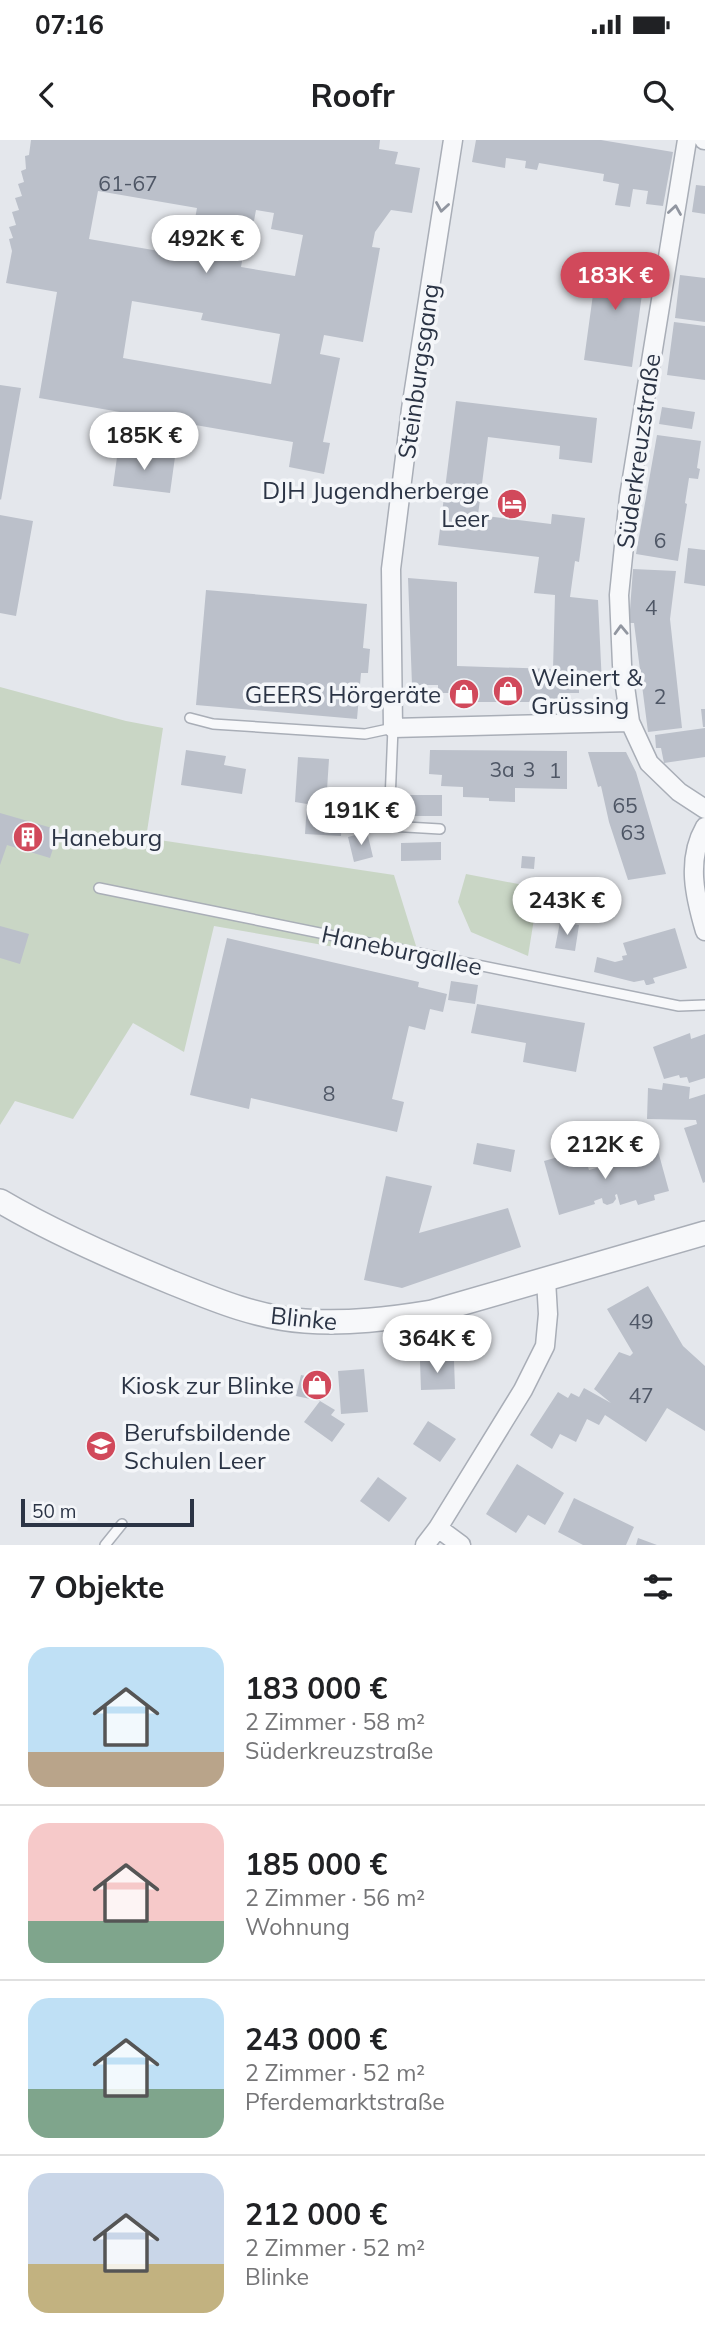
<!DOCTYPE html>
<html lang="de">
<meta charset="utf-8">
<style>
:root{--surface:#fff;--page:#f2f2f2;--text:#202124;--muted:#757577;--line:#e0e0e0;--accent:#d1495b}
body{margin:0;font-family:Mulish,sans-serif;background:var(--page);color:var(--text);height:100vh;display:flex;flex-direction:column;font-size:26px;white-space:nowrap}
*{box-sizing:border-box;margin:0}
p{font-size:23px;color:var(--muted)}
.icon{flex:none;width:38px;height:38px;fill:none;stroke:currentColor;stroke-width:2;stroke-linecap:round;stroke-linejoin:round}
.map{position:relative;height:1405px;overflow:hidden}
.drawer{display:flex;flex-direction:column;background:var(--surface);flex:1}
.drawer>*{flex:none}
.scale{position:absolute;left:21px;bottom:18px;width:173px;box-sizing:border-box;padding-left:7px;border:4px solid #2b3445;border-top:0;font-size:19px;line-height:24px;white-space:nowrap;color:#2b3445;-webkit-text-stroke:5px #f4f6f9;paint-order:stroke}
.price{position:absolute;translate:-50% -60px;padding:0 16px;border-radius:24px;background:#fff;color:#222;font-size:23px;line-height:46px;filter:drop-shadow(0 2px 4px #0008)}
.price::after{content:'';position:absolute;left:50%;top:42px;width:21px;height:16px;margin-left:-10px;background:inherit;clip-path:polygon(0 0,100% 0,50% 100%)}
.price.active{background:var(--accent);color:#fff}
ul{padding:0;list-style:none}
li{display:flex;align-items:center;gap:21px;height:175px;padding:0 28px}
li+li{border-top:2px solid var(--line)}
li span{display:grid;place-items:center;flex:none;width:196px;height:140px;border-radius:21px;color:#555}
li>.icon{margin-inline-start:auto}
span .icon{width:84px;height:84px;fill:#fffc;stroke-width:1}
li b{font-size:30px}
h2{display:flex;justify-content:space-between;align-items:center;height:84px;padding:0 28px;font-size:30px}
.status{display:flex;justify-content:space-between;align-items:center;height:49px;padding:0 35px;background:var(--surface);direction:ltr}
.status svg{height:19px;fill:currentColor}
header{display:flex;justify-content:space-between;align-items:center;height:91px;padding:0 28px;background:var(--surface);font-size:32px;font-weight:700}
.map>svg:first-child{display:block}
.green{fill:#c9d6c5}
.building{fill:#bbc0ca;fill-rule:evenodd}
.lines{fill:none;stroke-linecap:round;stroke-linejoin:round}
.service-casing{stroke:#a9aeb7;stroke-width:12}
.minor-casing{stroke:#a9aeb7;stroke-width:21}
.tertiary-casing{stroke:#a9aeb7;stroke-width:26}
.service{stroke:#f7f8fa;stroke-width:9}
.minor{stroke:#f7f8fa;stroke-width:18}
.tertiary{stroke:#f7f8fa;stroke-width:23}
.oneway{stroke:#9196a0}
.labels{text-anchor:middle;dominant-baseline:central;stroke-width:7;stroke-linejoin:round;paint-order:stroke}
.number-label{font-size:21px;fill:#4f5766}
.street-label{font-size:24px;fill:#2b3445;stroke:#f4f6f9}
.poi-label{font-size:24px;fill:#2b3445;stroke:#f4f6f9;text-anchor:end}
</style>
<div class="status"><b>07:16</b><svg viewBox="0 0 49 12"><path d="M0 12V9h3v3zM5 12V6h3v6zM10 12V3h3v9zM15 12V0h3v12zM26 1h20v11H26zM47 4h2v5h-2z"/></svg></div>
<header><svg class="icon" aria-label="back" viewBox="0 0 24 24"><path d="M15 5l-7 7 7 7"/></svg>Roofr<svg class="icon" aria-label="search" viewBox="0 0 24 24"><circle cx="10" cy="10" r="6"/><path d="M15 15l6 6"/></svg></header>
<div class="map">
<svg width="705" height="1405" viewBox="0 0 705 1405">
<rect width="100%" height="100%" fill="#e4e7ec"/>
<path class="green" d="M 0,547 L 126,581 L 163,588 L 146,698 L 394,735 L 421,822 L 214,786 L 184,912 L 133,883 L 73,979 L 15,961 L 0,985 Z
M 466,734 L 539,748 L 528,816 L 471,792 L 458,762 Z"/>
<path class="building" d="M 31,0 L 380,0 L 379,9 L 398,12 L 395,24 L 420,28 L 412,73 L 391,70 L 375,92 L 372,107 L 380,108 L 363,202 L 324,195 L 320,214 L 340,218 L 323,302 L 330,303 L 324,334 L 289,327 L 293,302 L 39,258 L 57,152 L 6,143 L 12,111 L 9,99 L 13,98 L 9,87 L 16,85 L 12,72 L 19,70 L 15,58 L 22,56 L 18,44 L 24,42 L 21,31 L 26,29 L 25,16 L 29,15 ZM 98,51 L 197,68 L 188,116 L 89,99 ZM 256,70 L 274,73 L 271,89 L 303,95 L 295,136 L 241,127 L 249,80 L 254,81 ZM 132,161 L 203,173 L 201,180 L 280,194 L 271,244 L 123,218 Z
M 476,0 L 601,0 L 673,12 L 663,66 L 646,64 L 648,51 L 633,49 L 630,67 L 615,65 L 619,44 L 603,41 L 604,34 L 539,23 L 537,30 L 525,28 L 526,21 L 506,18 L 505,28 L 472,22 Z
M 696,45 L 705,46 L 705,74 L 692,72 Z
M 598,118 L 646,125 L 632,227 L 584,220 Z
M 680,135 L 705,138 L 705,182 L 675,178 Z
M 674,182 L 705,186 L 705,240 L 667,235 Z
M 0,245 L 21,248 L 1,360 L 0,359 Z
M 456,261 L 597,278 L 592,323 L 559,319 L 560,306 L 488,297 L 478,375 L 551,384 L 552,374 L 585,378 L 579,422 L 575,421 L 570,457 L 598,460 L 602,545 L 579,545 L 579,553 L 559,553 L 559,562 L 455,562 L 455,553 L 438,553 L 438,545 L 412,545 L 408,438 L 457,442 L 457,526 L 553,529 L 555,455 L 534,453 L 539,417 L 438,405 Z
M 662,267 L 695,272 L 692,289 L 659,284 Z
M 657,295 L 701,301 L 697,328 L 700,329 L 698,339 L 689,338 L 685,363 L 687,364 L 678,421 L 636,414 Z
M 118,310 L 175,317 L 170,353 L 113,346 Z
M 0,375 L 33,381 L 16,476 L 0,473 Z
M 688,408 L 705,410 L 705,446 L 684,443 Z
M 633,429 L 676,431 L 670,479 L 682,588 L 648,592 L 634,483 L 629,483 Z
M 206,450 L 367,464 L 363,508 L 370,509 L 368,533 L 361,533 L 357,579 L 196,565 Z
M 701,569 L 705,569 L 705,587 L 703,587 Z
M 705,588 L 705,617 L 664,623 L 661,608 L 656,608 L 655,595 Z
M 186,610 L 226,616 L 224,625 L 246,629 L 242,654 L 181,645 Z
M 430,610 L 567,611 L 567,649 L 515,648 L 515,662 L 489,661 L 489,658 L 463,657 L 463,647 L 441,646 L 442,635 L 429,634 Z
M 588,612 L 626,612 L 636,632 L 666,734 L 628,740 L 609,682 L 601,646 L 598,647 Z
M 298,617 L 329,619 L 327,650 L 338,651 L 337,663 L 343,663 L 341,696 L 305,694 L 307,664 L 295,662 Z
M 398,655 L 442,655 L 442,676 L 398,676 Z
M 0,673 L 59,690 L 50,718 L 7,705 L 0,725 Z
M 367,692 L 373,717 L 354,722 L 348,697 Z
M 441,702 L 441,720 L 401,721 L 401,703 Z
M 522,716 L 535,717 L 534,729 L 521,728 Z
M 560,782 L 579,785 L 575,811 L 555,808 Z
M 0,786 L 29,794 L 20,824 L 0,818 Z
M 675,788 L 687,828 L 653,838 L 655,843 L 648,845 L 646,845 L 644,840 L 634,842 L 594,832 L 597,817 L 615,822 L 623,820 L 622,816 L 627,815 L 623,803 Z
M 227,798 L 419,842 L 418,847 L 447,854 L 443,872 L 430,869 L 425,890 L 409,886 L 392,959 L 404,962 L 397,992 L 251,958 L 249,969 L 190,955 Z
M 451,841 L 478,845 L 475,864 L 448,860 Z
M 477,864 L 585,883 L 576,932 L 523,922 L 526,903 L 471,893 Z
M 690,893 L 691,899 L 705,894 L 705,938 L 689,943 L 687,937 L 680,938 L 679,935 L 664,939 L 653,907 Z
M 663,943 L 690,947 L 689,959 L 705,954 L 705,1042 L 703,1043 L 684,988 L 697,984 L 696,980 L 647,979 L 648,948 L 662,950 Z
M 477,1003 L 515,1010 L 511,1032 L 473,1024 Z
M 583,1010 L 589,1030 L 658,1011 L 669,1051 L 654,1055 L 655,1060 L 638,1065 L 636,1060 L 620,1065 L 617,1054 L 615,1055 L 616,1059 L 613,1063 L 607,1065 L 603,1063 L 602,1058 L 594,1061 L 595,1064 L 559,1075 L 544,1021 Z
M 386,1036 L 432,1046 L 419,1093 L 508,1068 L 521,1107 L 402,1148 L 364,1140 Z
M 648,1146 L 683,1206 L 705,1226 L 705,1291 L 667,1268 L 646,1302 L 605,1275 L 599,1285 L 587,1279 L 576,1302 L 560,1294 L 552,1309 L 530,1295 L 558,1252 L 568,1258 L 571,1253 L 579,1257 L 584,1248 L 611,1263 L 594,1249 L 619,1212 L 630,1216 L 633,1213 L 607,1169 Z
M 454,1220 L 455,1249 L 421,1250 L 420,1221 Z
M 364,1229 L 368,1272 L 341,1274 L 338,1231 Z
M 301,1235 L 324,1240 L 320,1261 L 296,1256 Z
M 320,1261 L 335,1270 L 331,1275 L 345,1284 L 332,1302 L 304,1282 Z
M 428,1281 L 456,1299 L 440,1322 L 413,1304 Z
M 517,1324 L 564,1353 L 545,1385 L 528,1375 L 516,1393 L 486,1374 Z
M 378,1337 L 407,1358 L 389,1382 L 360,1361 Z
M 574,1358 L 634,1387 L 626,1405 L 583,1405 L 558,1392 Z
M 638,1398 L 657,1405 L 636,1405 Z"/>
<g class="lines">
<g class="service-casing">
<path id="service" d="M 190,578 L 213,584 L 365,594 L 393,588 L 389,686 L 440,689
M 99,748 L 679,866 L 705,865
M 105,1405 L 122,1384"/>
</g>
<g class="minor-casing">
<path id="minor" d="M 453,0 L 411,269 L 391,429 L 393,588 L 630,582
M 687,0 L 629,357 L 619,455 L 622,525 L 630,582 L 649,623 L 679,652 L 705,669
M 704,0 L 705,0
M 705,687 C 686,720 695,757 705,791
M 438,1388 L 461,1405
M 425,1405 L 438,1388 L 523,1250 L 545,1206 L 548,1174 L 546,1140"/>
</g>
<g class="tertiary-casing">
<path id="tertiary" d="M 0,1061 C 54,1093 114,1119 173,1143 C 215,1160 258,1178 305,1181 C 348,1184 389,1179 432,1172 L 705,1093"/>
</g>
<use href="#service" class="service"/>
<use href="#minor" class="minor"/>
<use href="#tertiary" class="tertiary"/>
</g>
<defs><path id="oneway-chevron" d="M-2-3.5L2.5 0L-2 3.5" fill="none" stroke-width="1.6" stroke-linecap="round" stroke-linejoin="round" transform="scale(1.75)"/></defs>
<g class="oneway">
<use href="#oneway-chevron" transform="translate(442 67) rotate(99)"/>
<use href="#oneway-chevron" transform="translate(675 70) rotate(-81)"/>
<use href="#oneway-chevron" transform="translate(621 490) rotate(-92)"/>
</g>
<defs>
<g id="hotel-disc" transform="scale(1.575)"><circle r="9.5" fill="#d1495b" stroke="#f4f6f9"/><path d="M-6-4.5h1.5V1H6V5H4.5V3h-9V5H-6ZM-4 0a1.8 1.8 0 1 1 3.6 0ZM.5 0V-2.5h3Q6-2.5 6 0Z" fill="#fff"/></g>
<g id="shop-disc" transform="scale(1.575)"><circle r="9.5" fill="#d1495b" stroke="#f4f6f9"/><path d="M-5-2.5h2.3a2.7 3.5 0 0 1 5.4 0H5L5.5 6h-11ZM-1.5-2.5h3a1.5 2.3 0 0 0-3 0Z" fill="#fff"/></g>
<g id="building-disc" transform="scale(1.575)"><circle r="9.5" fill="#d1495b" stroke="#f4f6f9"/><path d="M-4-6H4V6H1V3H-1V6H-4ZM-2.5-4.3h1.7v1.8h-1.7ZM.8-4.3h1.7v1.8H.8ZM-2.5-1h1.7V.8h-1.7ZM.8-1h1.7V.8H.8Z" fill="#fff"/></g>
<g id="school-disc" transform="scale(1.575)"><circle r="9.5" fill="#d1495b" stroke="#f4f6f9"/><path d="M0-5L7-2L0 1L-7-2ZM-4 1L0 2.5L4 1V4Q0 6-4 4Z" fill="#fff"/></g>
</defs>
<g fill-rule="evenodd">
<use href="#hotel-disc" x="512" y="364"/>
<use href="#shop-disc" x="508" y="551"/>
<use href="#shop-disc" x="464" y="554"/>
<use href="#building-disc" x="28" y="697"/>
<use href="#shop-disc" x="317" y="1245"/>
<use href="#school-disc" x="101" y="1306"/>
</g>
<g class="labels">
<g class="number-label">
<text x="128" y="43">61-67</text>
<text x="660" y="400">6</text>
<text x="651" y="467">4</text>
<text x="660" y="556">2</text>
<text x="502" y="629">3a</text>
<text x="529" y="629">3</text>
<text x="555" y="630">1</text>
<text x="625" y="665">65</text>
<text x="633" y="692">63</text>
<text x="329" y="953">8</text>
<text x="641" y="1181">49</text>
<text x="641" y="1255">47</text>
</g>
<g class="street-label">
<text transform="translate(418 231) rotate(-82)">Steinburgsgang</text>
<text transform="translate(638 311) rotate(-82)">Süderkreuzstraße</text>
<text transform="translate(402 810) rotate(12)">Haneburgallee</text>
<text transform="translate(304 1178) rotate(6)">Blinke</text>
</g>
<g class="poi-label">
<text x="489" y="350">DJH Jugendherberge<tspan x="489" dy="28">Leer</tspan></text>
<text x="531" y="537" text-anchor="start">Weinert &amp;<tspan x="531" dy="28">Grüssing</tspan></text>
<text x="441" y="554">GEERS Hörgeräte</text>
<text x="51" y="697" text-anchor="start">Haneburg</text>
<text x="294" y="1245">Kiosk zur Blinke</text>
<text x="124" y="1292" text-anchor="start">Berufsbildende<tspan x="124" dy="28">Schulen Leer</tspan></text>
</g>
</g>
</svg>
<div class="scale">50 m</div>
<b class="price" style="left:206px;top:135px">492K €</b>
<b class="price active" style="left:615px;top:172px">183K €</b>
<b class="price" style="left:144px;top:332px">185K €</b>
<b class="price" style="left:361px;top:707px">191K €</b>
<b class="price" style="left:567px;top:797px">243K €</b>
<b class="price" style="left:605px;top:1041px">212K €</b>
<b class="price" style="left:437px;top:1235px">364K €</b>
</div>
<section class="drawer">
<h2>7 Objekte<svg class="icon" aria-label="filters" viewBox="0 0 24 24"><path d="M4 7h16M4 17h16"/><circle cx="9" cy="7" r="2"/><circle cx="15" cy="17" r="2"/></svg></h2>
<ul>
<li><span style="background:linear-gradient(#bfe0f5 75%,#b9a48a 0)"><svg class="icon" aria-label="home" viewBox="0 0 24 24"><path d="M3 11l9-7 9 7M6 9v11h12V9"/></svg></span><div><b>183 000 €</b><p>2 Zimmer · 58 m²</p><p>Süderkreuzstraße</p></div></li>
<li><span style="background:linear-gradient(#f6c9c9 70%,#7fa58c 0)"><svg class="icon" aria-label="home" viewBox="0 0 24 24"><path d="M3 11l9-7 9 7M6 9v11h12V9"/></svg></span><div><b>185 000 €</b><p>2 Zimmer · 56 m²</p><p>Wohnung</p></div></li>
<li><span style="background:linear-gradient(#bfe0f5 65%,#7fa58c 0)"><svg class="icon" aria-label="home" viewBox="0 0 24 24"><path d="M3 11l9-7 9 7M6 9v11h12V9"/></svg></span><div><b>243 000 €</b><p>2 Zimmer · 52 m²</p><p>Pferdemarktstraße</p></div></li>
<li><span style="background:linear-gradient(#c9d6e8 65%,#c2b280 0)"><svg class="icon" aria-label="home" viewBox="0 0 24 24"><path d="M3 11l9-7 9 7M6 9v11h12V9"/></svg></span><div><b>212 000 €</b><p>2 Zimmer · 52 m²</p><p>Blinke</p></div></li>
</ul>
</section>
